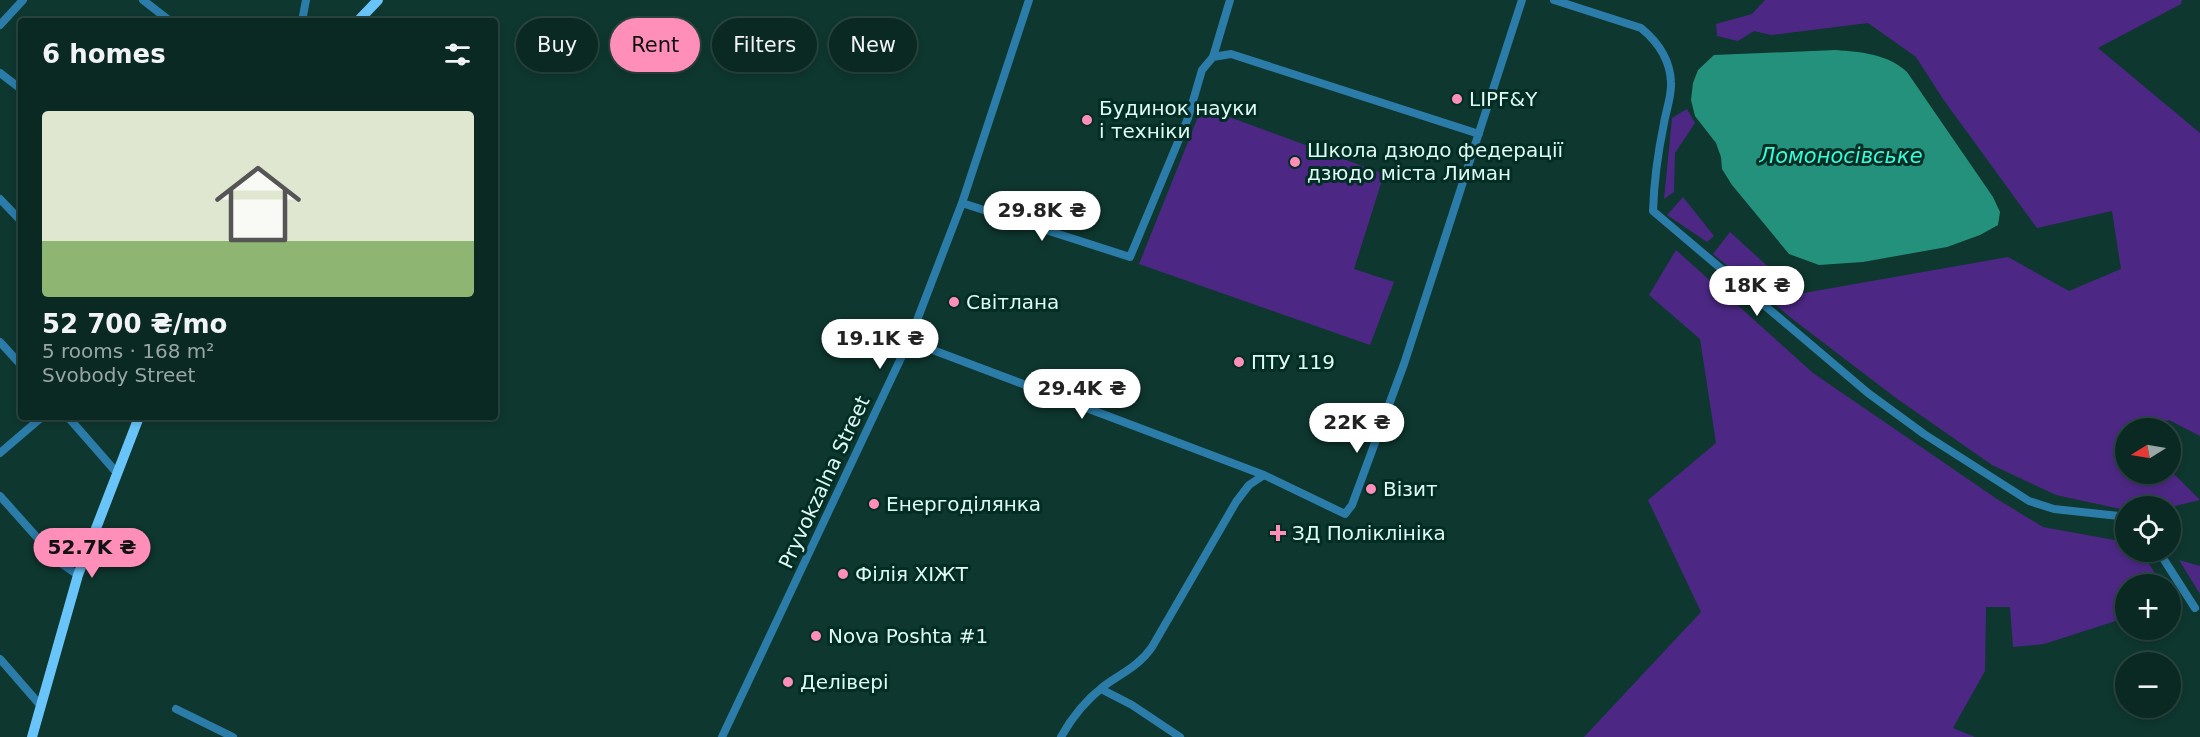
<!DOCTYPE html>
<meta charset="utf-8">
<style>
:root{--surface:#0a2923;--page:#13312b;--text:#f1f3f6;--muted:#99a6a6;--line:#2a4541;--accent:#ff8eb9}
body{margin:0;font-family:"DejaVu Sans",sans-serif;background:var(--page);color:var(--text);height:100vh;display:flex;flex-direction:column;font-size:22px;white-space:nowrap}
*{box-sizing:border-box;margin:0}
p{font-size:20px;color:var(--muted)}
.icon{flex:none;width:33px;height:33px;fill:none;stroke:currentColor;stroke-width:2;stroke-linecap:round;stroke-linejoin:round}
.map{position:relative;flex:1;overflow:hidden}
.details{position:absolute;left:18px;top:18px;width:480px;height:402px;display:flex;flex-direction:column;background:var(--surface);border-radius:6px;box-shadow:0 3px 9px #0003,0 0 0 2px var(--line)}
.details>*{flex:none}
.guide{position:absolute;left:516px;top:18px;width:570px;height:54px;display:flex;gap:12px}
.needle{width:39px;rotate:259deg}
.controls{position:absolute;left:2115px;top:418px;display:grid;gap:12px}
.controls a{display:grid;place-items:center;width:66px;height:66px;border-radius:50%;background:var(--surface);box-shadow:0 3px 9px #0003,0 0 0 2px var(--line);font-size:30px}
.price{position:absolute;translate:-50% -51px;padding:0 14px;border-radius:21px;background:#fff;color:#222;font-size:20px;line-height:39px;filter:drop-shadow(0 2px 3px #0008)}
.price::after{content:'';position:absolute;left:50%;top:36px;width:18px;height:14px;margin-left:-9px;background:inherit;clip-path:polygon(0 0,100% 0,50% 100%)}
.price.on{background:var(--accent);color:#111}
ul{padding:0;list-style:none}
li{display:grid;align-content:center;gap:12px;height:318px;padding:0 24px}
li span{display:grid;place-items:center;height:186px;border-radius:6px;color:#555}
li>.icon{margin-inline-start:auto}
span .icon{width:108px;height:108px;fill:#fffc;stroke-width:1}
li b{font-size:26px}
h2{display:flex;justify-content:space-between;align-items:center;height:72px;padding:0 24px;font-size:26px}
.pill{padding:0 21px;border-radius:27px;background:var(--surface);box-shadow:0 3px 9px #0003,0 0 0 2px var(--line);font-size:21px;line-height:54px}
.pill.on{background:var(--accent);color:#111}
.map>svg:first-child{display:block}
.green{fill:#4c2884}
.water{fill:#24917c}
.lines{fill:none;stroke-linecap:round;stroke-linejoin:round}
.minor{stroke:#2b7ca8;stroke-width:8}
.major{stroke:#69c4f9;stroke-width:10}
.poi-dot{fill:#ff8eb9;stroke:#022d25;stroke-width:2}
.labels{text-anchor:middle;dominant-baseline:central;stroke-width:6;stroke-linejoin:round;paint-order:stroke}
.poi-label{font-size:20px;fill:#dffaf2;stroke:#022d25;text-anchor:start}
.street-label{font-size:20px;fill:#dffaf2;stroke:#022d25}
.water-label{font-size:21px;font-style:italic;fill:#36fdd9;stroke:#022d25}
</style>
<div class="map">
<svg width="2200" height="737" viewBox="0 0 2200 737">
<rect width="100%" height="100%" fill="#0e372f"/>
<path class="green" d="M 1765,0 L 2182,0 L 2181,4 L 2098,48 L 2200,133 L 2200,436 L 2169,420 L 2149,429 L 2126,429 L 2126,474 L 2170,474 L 2171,471 L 2200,500 L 2171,507 L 2126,507 L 2125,510 L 2056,495 L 1992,465 L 1896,398 L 1795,321 L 1713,254 L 1730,232 L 1798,294 L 2008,257 L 2069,291 L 2121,269 L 2112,211 L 2037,228 L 1943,99 L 1916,57 L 1868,23 L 1771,35 L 1754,31 L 1738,41 L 1717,36 L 1716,24 L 1752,14 Z
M 1202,107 L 1384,174 L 1354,269 L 1394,282 L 1370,345 L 1139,264 Z
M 1687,109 L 1695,123 L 1675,153 L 1674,192 L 1664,199 L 1672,118 Z
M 1683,197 L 1714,236 L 1707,242 L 1667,215 Z
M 1676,250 L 1813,373 L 1997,499 L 2043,527 L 2125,542 L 2126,552 L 2141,552 L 2163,585 L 2126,585 L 2125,618 L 2044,644 L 2013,647 L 2010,607 L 1986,607 L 1985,671 L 1953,728 L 1975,737 L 1584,737 L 1701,612 L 1648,500 L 1716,443 L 1700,339 L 1649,295 Z
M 2179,560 L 2200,566 L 2200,594 Z"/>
<path class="water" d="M 1836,50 C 1861,52 1888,54 1907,72 L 1993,197 L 2000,212 L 1998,225 L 1980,235 L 1947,247 L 1863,262 L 1819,265 L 1789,254 L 1732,185 L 1722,169 L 1721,157 L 1716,143 L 1695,116 L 1691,100 L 1693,83 L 1698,70 L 1714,55 Z"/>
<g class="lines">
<path class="minor" d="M 143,0 L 170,21
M 1554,0 L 1641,28 C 1658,42 1670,59 1671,82 C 1672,95 1666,111 1664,123 C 1658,152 1654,181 1653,211 L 1868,393 L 1924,434 L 2029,501 L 2054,509 L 2119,516 L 2126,520
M 302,21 L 306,0
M 0,25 L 23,0
M 1213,57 L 1231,54 L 1479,134
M 0,73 L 21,89
M 0,199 L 21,221
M 962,203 L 1130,257 L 1188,118 L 1202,70 L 1213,57 L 1230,0
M 909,341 L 1264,475
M 0,342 L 21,365
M 68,417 L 117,473
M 0,453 L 42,417
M 0,496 L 59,562 L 78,575
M 2159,552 L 2195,608
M 0,659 L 41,706
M 1101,689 L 1132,705 L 1180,737
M 176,709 L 233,737
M 722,737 L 909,341 L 962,203 L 1029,0
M 1061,737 C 1072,717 1086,700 1104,686 C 1122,673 1139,666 1152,647 L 1236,502 L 1249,485 L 1264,475 L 1345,514 L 1352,505 L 1404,364 L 1522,0"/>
<path class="major" d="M 358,21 L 378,0
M 32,737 L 78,575 L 139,417"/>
</g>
<g class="poi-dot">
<circle cx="1457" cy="99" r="6"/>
<circle cx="1087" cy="120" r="6"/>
<circle cx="1295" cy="162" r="6"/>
<circle cx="954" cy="302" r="6"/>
<circle cx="1239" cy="362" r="6"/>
<circle cx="1371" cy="489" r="6"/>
<circle cx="874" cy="504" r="6"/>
<path d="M1275 524h6v6h6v6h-6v6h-6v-6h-6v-6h6z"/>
<circle cx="843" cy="574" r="6"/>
<circle cx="816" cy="636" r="6"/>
<circle cx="788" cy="682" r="6"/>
</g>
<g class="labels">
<g class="poi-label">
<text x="1469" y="99">LIPF&amp;Y</text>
<text x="1099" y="108">Будинок науки<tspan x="1099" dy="23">і техніки</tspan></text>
<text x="1307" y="150">Школа дзюдо федерації<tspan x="1307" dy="23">дзюдо міста Лиман</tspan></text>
<text x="966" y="302">Світлана</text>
<text x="1251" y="362">ПТУ 119</text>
<text x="1383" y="489">Візит</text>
<text x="886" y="504">Енергоділянка</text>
<text x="1292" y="533">ЗД Поліклініка</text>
<text x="855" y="574">Філія ХІЖТ</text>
<text x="828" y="636">Nova Poshta #1</text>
<text x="800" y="682">Делівері</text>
</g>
<g class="street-label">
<text transform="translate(824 482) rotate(-65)">Pryvokzalna Street</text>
</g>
<g class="water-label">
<text x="1841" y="156">Ломоносівське</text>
</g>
</g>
</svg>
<div class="controls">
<a><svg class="needle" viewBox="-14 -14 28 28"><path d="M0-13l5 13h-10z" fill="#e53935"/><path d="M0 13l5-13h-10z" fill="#99a6a6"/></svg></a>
<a><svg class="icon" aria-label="locate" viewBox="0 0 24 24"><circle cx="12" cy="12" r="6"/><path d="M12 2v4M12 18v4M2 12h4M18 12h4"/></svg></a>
<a>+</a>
<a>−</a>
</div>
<b class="price" style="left:1042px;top:242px">29.8K ₴</b>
<b class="price" style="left:1757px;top:317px">18K ₴</b>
<b class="price" style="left:880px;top:370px">19.1K ₴</b>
<b class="price" style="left:1082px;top:420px">29.4K ₴</b>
<b class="price" style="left:1357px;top:454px">22K ₴</b>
<b class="price on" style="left:92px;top:579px">52.7K ₴</b>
<div class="guide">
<a class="pill">Buy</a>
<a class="pill on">Rent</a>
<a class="pill">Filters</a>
<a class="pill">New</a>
</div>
<section class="details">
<h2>6 homes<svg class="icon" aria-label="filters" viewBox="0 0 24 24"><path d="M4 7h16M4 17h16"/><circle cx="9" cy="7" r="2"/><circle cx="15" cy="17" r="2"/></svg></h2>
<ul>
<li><span style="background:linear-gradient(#dfe7d0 70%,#8fb573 0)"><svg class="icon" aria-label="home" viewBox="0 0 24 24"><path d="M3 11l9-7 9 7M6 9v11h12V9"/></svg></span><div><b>52 700 ₴/mo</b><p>5 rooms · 168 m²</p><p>Svobody Street</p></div></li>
</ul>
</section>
</div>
